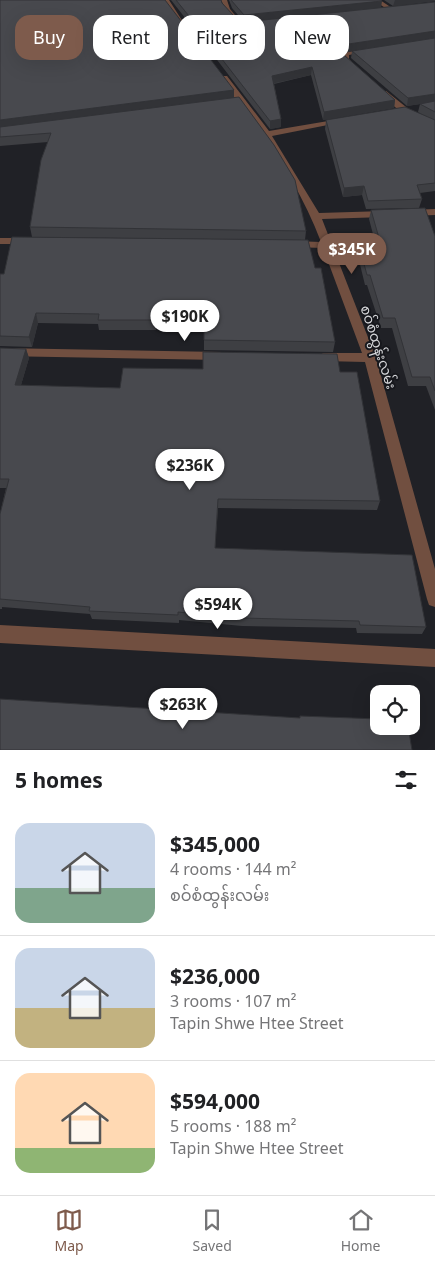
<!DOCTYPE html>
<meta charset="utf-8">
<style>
:root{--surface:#fff;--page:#f2f2f2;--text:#202124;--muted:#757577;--line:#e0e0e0;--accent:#7e5b4c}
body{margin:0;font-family:"Noto Sans","Noto Sans Myanmar",sans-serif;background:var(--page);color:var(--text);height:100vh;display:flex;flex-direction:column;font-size:19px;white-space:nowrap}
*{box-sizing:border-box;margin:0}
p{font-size:16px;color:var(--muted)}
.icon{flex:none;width:28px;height:28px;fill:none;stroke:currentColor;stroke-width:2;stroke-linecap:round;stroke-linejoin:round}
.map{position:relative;height:750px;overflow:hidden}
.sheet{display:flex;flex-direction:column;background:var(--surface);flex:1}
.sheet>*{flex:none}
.guide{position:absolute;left:15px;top:15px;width:405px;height:45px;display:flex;gap:10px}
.buttons{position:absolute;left:370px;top:685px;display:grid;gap:10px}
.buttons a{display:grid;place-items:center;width:50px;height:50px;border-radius:10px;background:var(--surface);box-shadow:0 5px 20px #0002;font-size:25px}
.price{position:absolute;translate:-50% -42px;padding:0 11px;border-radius:18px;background:#fff;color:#222;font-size:16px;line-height:32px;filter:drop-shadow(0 1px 2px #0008)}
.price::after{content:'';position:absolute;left:50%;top:30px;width:15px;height:11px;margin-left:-8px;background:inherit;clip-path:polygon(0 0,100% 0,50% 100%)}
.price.current{background:var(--accent);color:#fff}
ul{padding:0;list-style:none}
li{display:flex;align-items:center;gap:15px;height:125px;padding:0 15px}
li+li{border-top:1px solid var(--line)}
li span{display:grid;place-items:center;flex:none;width:140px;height:100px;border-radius:15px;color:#555}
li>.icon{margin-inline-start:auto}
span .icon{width:60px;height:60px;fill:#fffc;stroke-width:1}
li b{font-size:21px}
h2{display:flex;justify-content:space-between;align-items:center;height:60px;padding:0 15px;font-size:21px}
.pill{padding:0 18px;border-radius:15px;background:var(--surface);box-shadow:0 5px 20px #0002;font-size:18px;line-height:45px}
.pill.current{background:var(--accent);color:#fff}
.tab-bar{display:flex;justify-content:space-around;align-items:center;height:70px;border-top:1px solid var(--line);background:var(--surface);font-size:14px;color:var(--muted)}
.tab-bar a{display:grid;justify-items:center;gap:2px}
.tab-bar .current{color:var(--accent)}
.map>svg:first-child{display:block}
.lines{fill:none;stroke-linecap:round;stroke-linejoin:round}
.street{fill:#714f40;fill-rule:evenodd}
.wall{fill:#3e3f43}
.shaded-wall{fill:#323337}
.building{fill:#48494e;stroke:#323337}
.labels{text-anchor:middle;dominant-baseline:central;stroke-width:4;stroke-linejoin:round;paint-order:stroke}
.street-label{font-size:14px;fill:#d6d7da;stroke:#17181d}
</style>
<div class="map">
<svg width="435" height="750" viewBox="0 0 435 750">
<rect width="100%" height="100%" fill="#202126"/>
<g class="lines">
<path class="street" d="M 163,0 L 169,0 L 185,25 L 181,25 Z
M 221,0 L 227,0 L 230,9 L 243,25 L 243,27 L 239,27 L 224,9 Z
M 373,0 L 380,0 L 395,10 L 390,11 Z
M 214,28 L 216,29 L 216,31 L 189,34 L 186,32 Z
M 367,48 L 370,50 L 369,51 L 349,55 L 349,59 L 357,67 L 357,69 L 353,69 L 343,60 L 344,53 Z
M 221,76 L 227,76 L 269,131 L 346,118 L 346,122 L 343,122 L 272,136 L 319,213 L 385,211 L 390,214 L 385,217 L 322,219 L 376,358 L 435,569 L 435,607 L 429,605 L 427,599 L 365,362 L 323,361 L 317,357 L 323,353 L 362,353 L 323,248 L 292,247 L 287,244 L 292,241 L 321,242 C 299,182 260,130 221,80 Z
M 380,91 L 386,91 L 406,107 L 435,124 L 435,129 L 400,111 L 380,95 Z
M 435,209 L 435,215 L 410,216 L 405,213 L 410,210 Z
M 0,238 L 27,238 L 32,241 L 27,244 L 0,244 Z
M 0,348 L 220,352 L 226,356 L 220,360 L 0,356 Z
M 0,625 L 435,649 L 435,667 L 0,643 Z"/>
</g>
<path class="wall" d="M 0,0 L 234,90 L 234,98 L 306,231 L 305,240 L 32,237 L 30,227 L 48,142 L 0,146 Z
M 171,0 L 221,0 L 233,23 L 435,2 L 435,191 L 420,193 L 422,199 L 419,208 L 366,209 L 362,195 L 343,197 L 325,129 L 326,120 L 423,115 L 418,112 L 420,104 L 407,106 L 351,58 L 352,51 L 343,53 L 344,55 L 395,100 L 394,108 L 323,120 L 311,75 L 274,84 L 281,119 L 281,127 L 270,129 L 198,35 L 197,28 L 193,28 Z
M 229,0 L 381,0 L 244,22 L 232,8 Z
M 384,0 L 435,0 L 435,1 L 393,6 Z
M 371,210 L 435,236 L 435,410 L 426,386 L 408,386 L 392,328 L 381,328 L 367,285 L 365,285 L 356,248 L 357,238 L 374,238 L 369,219 Z
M 315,268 L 335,342 L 333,352 L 204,350 L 204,316 L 157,314 L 156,330 L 99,330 L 98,324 L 38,323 L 32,347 L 0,346 L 0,274 Z
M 0,348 L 26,349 L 29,358 L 21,385 L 120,388 L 340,372 L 380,501 L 377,510 L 218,508 L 215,548 L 426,627 L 422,634 L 357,633 L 356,628 L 242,626 L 179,620 L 179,623 L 92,619 L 90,614 L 2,607 L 2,609 L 0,609 L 0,514 L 6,488 L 0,488 Z"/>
<path class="shaded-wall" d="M 395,0 L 435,0 L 435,1 L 393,6 Z
M 382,1 L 381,8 L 244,22 L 244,15 Z
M 234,16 L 233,24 L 193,28 L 193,21 Z
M 435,31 L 435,38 L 341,53 L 342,45 Z
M 312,67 L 311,75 L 271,84 L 272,76 Z
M 234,90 L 234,98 L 0,128 L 0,120 Z
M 435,94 L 435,102 L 407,106 L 408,98 Z
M 395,100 L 394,108 L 323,120 L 324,112 Z
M 281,119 L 281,127 L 270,129 L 270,121 Z
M 364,186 L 362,195 L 343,197 L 344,188 Z
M 156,305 L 157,314 L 156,330 L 155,320 Z
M 36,313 L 38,323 L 32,347 L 29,337 Z
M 26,349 L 29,358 L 18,395 L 15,385 Z"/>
<path class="building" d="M 0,0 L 165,0 L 234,90 L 0,120 Z
M 176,0 L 221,0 L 222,3 L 234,16 L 193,21 Z
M 231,0 L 381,0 L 382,1 L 244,15 Z
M 435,2 L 435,31 L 342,45 L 344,55 L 395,100 L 324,112 L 312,67 L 272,76 L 281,119 L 270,121 L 197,27 Z
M 435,38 L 435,94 L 408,98 L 352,51 Z
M 239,97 L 274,145 L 295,180 L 306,231 L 30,227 L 41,160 L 51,133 L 0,137 L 0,127 Z
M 435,101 L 435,112 L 420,104 Z
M 405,107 L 435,120 L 435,183 L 417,185 L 422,199 L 368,201 L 364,186 L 344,188 L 326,120 Z
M 425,208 L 435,236 L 435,391 L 430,377 L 412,377 L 395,318 L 383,318 L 370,275 L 367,275 L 357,238 L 379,238 L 371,210 Z
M 12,237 L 308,240 L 315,268 L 321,268 L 335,342 L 204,340 L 204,306 L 156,305 L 155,320 L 98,320 L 99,314 L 36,313 L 29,337 L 0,336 L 0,274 L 4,274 Z
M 0,348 L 26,349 L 15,385 L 120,388 L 123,368 L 203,369 L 203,352 L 337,354 L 340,372 L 357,372 L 380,501 L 218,499 L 215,548 L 412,555 L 426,627 L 360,625 L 359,621 L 242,618 L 178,612 L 178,615 L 89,611 L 90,607 L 0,599 L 0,514 L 9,479 L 0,479 Z
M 0,699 L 300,718 L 300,716 L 379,719 L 379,726 L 408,726 L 412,750 L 0,750 Z"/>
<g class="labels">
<g class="street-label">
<text transform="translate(379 347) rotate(72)">စဝ်စံထွန်းလမ်း</text>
</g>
</g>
</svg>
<div class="buttons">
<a><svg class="icon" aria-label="locate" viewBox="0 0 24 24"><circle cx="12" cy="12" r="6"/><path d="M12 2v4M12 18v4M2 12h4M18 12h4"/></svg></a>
</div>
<b class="price current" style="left:352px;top:275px">$345K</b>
<b class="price" style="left:185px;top:342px">$190K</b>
<b class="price" style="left:190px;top:491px">$236K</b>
<b class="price" style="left:218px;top:630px">$594K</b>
<b class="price" style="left:183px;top:730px">$263K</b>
<div class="guide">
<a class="pill current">Buy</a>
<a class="pill">Rent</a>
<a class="pill">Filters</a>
<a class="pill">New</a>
</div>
</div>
<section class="sheet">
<h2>5 homes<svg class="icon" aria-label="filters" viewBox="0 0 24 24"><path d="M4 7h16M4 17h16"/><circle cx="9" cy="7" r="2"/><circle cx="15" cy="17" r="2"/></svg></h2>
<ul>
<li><span style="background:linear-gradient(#c9d6e8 65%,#7fa58c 0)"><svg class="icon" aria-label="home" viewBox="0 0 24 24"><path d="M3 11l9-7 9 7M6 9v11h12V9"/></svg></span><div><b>$345,000</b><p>4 rooms · 144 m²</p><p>စဝ်စံထွန်းလမ်း</p></div></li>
<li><span style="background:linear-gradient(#c9d6e8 60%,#c2b280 0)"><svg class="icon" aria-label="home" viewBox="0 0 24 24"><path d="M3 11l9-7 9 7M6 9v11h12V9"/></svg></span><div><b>$236,000</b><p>3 rooms · 107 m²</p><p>Tapin Shwe Htee Street</p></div></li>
<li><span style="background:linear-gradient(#ffd9b3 75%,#8fb573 0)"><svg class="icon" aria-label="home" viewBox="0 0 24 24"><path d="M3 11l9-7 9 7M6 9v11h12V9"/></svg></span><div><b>$594,000</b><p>5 rooms · 188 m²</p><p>Tapin Shwe Htee Street</p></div></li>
</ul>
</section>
<nav class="tab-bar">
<a class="current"><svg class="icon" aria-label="map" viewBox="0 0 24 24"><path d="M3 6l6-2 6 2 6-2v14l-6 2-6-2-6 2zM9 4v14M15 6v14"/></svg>Map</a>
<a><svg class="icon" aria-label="saved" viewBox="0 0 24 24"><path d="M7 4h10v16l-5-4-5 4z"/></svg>Saved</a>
<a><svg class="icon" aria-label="home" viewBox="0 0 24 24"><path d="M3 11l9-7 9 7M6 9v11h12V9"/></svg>Home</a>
</nav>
